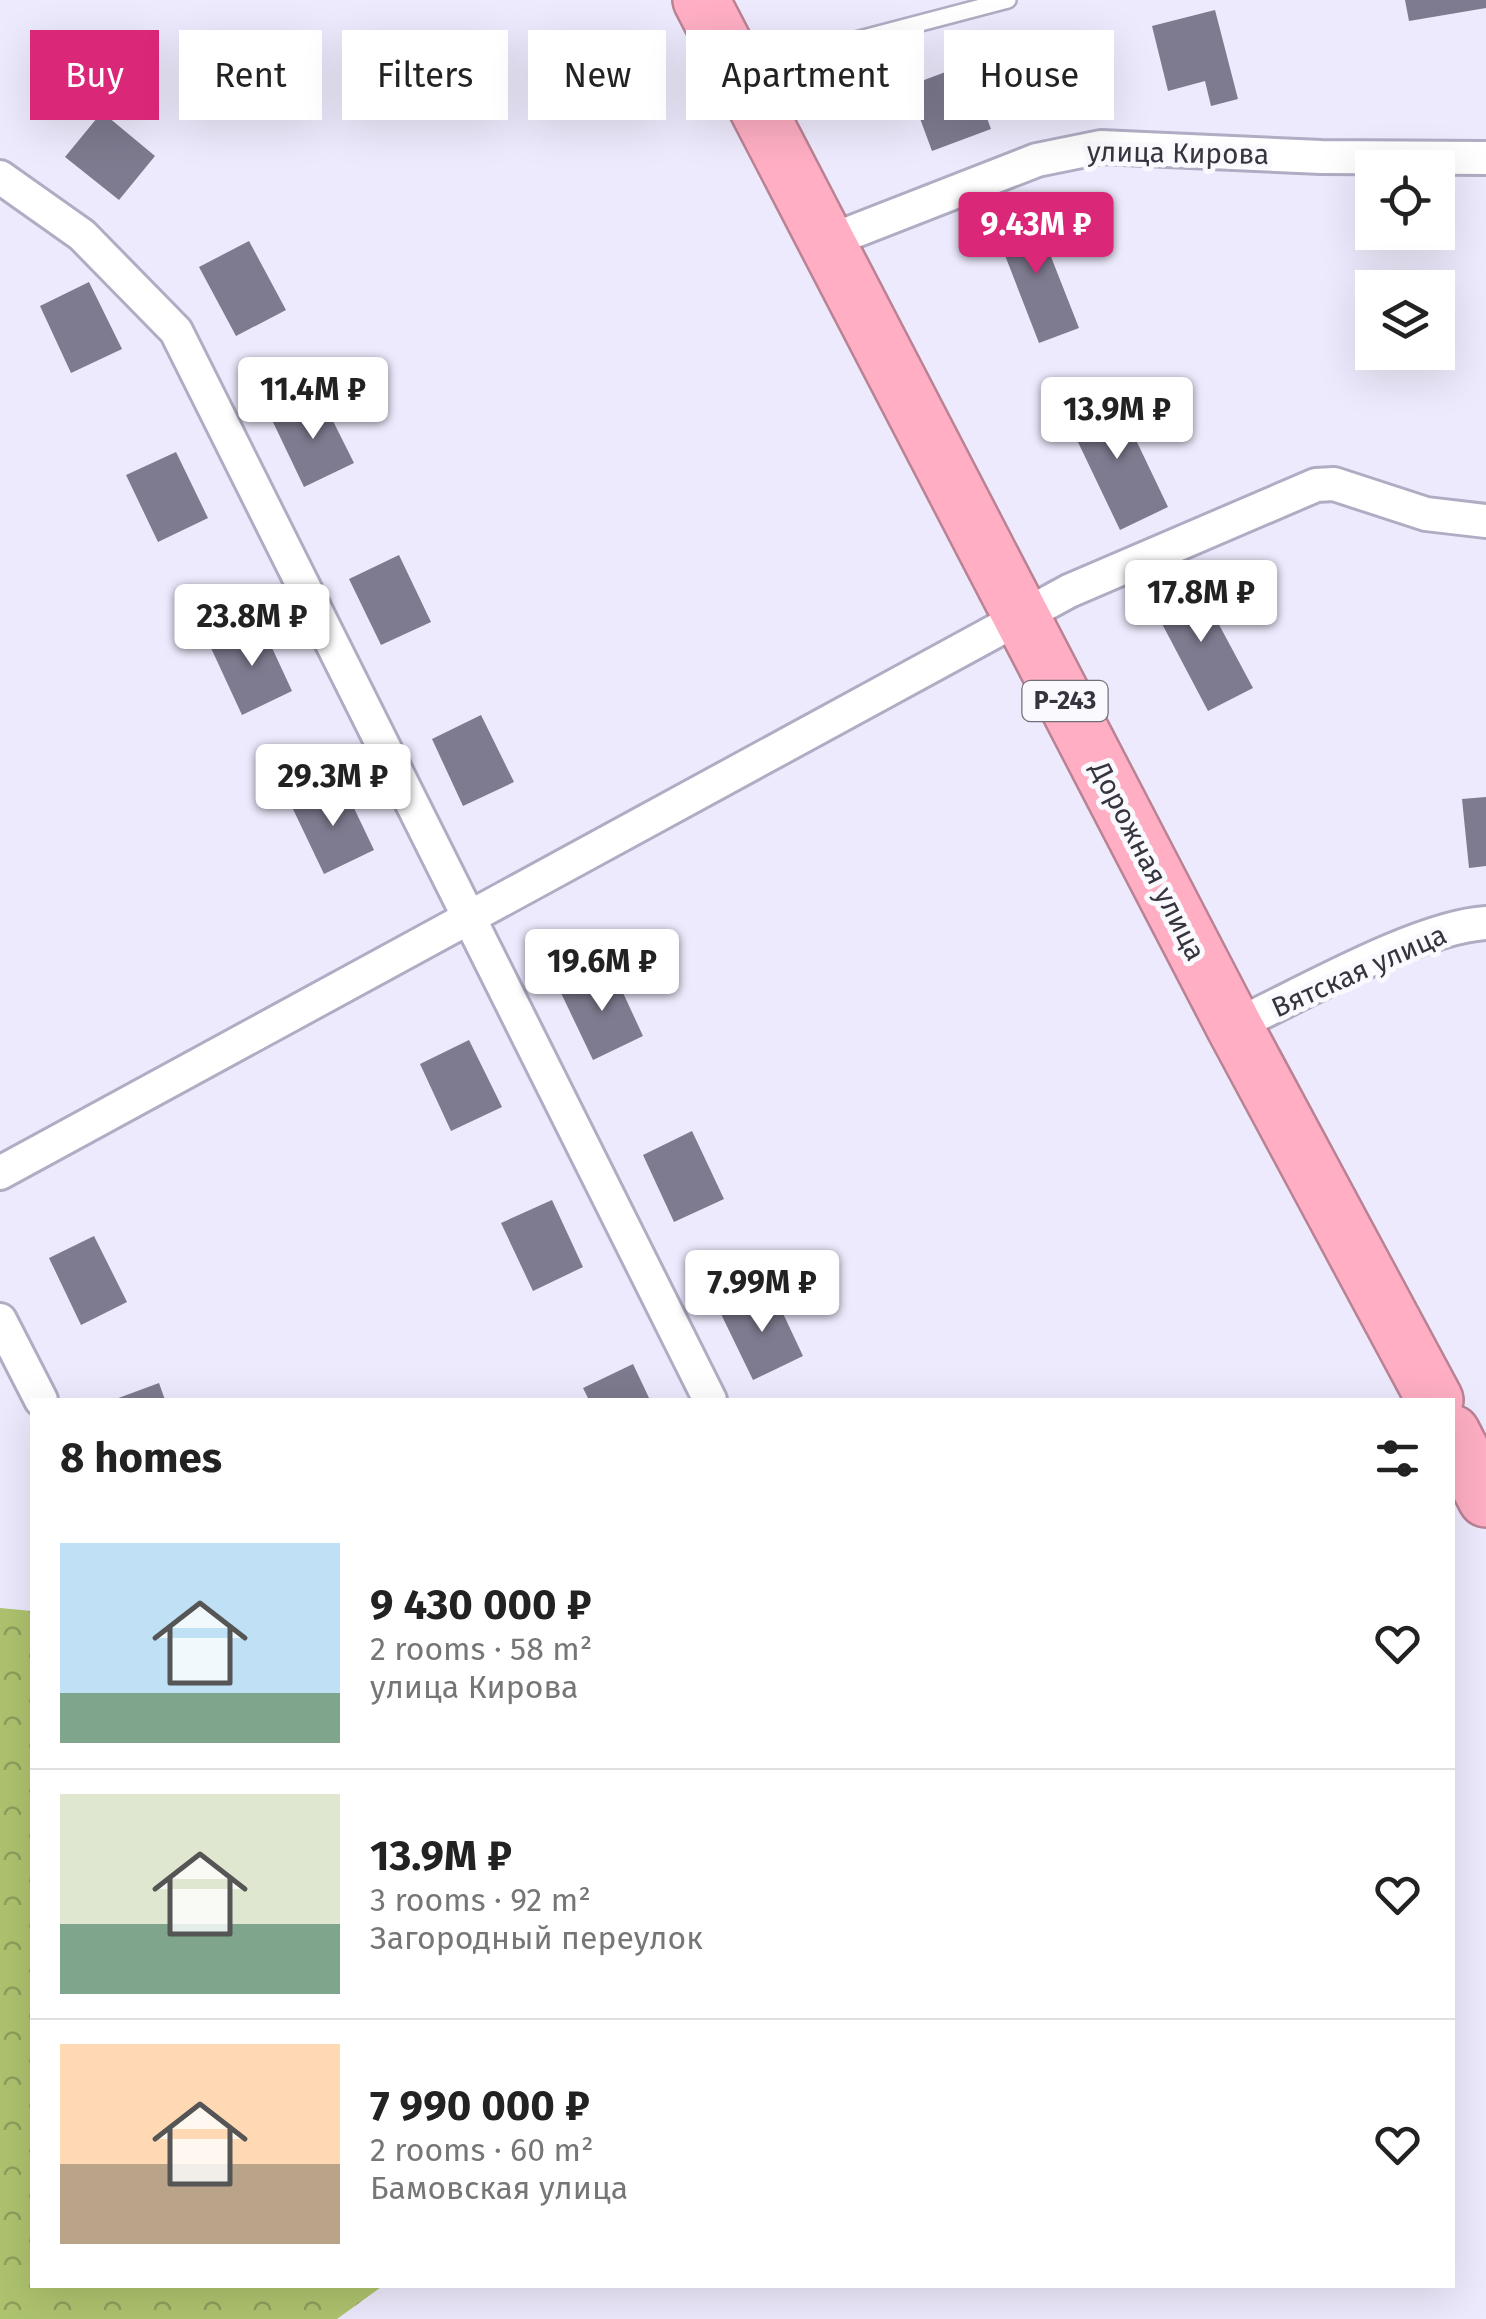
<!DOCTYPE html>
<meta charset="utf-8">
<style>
:root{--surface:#fff;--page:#f6f6f6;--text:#222;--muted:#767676;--line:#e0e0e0;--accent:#db2777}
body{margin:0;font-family:"Fira Sans",sans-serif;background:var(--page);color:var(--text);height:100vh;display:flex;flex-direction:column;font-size:38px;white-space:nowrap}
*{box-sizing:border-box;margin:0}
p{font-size:32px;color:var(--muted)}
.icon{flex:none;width:55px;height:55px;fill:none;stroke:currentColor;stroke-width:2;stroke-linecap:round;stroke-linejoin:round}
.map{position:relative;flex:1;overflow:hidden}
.details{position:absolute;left:30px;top:1398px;width:1425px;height:890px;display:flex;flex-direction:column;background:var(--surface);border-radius:0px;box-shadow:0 10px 40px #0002}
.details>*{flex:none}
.guide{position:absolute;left:30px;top:30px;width:1428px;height:90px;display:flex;gap:20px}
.buttons{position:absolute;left:1355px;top:150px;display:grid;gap:20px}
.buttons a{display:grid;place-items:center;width:100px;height:100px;border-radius:0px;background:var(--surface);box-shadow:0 10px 40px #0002;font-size:50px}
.price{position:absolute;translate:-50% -85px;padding:0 22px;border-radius:10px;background:#fff;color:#222;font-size:32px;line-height:65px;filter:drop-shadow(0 2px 5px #0008)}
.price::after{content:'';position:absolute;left:50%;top:60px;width:30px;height:22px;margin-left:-15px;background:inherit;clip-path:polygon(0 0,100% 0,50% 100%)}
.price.active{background:var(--accent);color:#fff}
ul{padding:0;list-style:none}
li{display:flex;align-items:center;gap:30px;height:250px;padding:0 30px}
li+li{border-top:2px solid var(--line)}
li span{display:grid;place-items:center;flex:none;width:280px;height:200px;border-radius:0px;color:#555}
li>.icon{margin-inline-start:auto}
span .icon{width:120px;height:120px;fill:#fffc;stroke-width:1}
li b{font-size:42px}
h2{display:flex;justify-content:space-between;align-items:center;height:120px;padding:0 30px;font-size:42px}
.pill{padding:0 35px;border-radius:0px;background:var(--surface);box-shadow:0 10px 40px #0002;font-size:35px;line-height:90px}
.pill.active{background:var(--accent);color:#fff}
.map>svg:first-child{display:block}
.forest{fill:url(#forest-crowns)}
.building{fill:#7e7a8f}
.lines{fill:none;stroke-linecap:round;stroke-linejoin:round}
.lane-casing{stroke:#b0acc3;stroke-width:20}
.street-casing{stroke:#b0acc3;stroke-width:38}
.highway-casing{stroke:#b98394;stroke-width:60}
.lane{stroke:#fff;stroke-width:15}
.street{stroke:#fff;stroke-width:32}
.highway{stroke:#ffaec3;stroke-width:55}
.labels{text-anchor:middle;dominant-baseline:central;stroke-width:10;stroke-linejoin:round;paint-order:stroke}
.shield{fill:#faf9fe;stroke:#716f78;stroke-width:2.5}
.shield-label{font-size:25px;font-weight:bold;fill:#36343e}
.street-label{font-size:28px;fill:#36343e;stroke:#faf9fe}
</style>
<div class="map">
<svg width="1486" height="2319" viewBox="0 0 1486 2319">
<defs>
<pattern id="forest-crowns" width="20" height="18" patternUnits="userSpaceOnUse" patternTransform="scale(2.5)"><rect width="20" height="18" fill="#aec36e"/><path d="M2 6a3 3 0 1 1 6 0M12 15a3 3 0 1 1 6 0" fill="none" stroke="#8e9f5c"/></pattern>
</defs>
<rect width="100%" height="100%" fill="#edeafd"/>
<path class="forest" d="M 0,1608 L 32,1611 L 32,2285 L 384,2285 L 337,2319 L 0,2319 Z"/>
<path class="building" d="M 1405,0 L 1486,0 L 1486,8 L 1409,21 Z
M 1215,10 L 1238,99 L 1211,106 L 1205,81 L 1168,91 L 1152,26 Z
M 967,64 L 991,129 L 932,151 L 908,86 Z
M 102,112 L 155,156 L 119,200 L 65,157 Z
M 1033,211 L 1079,328 L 1039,343 L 994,227 Z
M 249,241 L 286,310 L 236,336 L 199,267 Z
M 89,282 L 122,349 L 71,373 L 40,306 Z
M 1114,394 L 1168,507 L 1120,530 L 1066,417 Z
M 321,397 L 354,463 L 304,487 L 272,420 Z
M 176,452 L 208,518 L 158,542 L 126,475 Z
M 399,555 L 431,622 L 381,645 L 349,579 Z
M 1194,578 L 1253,688 L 1208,711 L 1150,601 Z
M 261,624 L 292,691 L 242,715 L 211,648 Z
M 481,715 L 514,782 L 463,806 L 432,739 Z
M 342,783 L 374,850 L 324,874 L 292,807 Z
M 1486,797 L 1486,866 L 1469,868 L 1462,799 Z
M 612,969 L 643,1036 L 593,1060 L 561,993 Z
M 469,1040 L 502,1107 L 451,1131 L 420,1064 Z
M 692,1131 L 724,1199 L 674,1222 L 643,1155 Z
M 552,1200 L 583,1267 L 533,1291 L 501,1223 Z
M 94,1236 L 127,1302 L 81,1325 L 49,1258 Z
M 772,1290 L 803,1356 L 753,1380 L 721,1314 Z
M 633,1364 L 650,1400 L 589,1400 L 583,1388 Z
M 159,1383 L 165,1400 L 113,1400 Z"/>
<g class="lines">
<g class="lane-casing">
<path id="lane" d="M 749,77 L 829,47 L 1008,0"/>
</g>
<g class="street-casing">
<path id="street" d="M 0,177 L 82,235 L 176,331 L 710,1400
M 827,242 L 1037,160 L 1101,147 L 1321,157 L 1486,158
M 1234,1026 C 1299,996 1418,927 1486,923
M 0,1173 L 1069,591 L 1316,485 L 1334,484 L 1426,514 L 1486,521
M 0,1320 L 41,1400"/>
</g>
<g class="highway-casing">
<path id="highway" d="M 701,0 L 1234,1026 L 1435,1400
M 1452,1433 L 1486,1499"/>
</g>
<use href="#lane" class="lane"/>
<use href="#street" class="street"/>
<use href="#highway" class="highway"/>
</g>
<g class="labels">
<rect class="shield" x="1022.5" y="681" width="85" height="40" rx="8"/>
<g class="shield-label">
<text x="1065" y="701">Р-243</text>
</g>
<g class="street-label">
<text transform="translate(1178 153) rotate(1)">улица Кирова</text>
<text transform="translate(1148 861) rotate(63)">Дорожная улица</text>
<text transform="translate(1359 971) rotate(-24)">Вятская улица</text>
</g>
</g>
</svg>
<div class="buttons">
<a><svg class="icon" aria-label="locate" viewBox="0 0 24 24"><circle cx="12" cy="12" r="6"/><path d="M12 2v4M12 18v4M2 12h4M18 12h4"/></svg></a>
<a><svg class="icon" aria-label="layers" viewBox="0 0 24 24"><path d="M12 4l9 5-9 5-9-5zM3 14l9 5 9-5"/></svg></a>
</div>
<b class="price active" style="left:1036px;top:277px">9.43M ₽</b>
<b class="price" style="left:313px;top:442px">11.4M ₽</b>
<b class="price" style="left:1117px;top:462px">13.9M ₽</b>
<b class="price" style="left:1201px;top:645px">17.8M ₽</b>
<b class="price" style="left:252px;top:669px">23.8M ₽</b>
<b class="price" style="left:333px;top:829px">29.3M ₽</b>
<b class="price" style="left:602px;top:1014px">19.6M ₽</b>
<b class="price" style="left:762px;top:1335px">7.99M ₽</b>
<div class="guide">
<a class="pill active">Buy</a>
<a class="pill">Rent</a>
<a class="pill">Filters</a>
<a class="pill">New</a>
<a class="pill">Apartment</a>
<a class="pill">House</a>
</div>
<section class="details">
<h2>8 homes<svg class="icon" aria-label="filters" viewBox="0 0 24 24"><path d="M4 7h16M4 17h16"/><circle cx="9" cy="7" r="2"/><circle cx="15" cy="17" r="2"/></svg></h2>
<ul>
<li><span style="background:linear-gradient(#bfe0f5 75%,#7fa58c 0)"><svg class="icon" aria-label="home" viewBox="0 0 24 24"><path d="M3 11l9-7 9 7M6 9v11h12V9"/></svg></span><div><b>9 430 000 ₽</b><p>2 rooms · 58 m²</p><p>улица Кирова</p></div><svg class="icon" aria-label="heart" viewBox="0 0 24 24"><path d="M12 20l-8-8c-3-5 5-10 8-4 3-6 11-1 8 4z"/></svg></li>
<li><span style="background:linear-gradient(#dfe7d0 65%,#7fa58c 0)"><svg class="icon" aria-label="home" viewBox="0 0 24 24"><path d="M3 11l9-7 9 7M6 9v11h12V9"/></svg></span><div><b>13.9M ₽</b><p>3 rooms · 92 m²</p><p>Загородный переулок</p></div><svg class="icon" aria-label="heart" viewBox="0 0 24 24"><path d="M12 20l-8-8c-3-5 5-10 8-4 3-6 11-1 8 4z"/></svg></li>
<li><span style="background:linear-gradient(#ffd9b3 60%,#b9a48a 0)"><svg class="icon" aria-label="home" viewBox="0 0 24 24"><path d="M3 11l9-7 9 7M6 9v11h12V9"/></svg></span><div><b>7 990 000 ₽</b><p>2 rooms · 60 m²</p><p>Бамовская улица</p></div><svg class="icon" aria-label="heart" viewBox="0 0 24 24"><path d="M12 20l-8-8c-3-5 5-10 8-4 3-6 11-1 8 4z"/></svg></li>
</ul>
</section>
</div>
